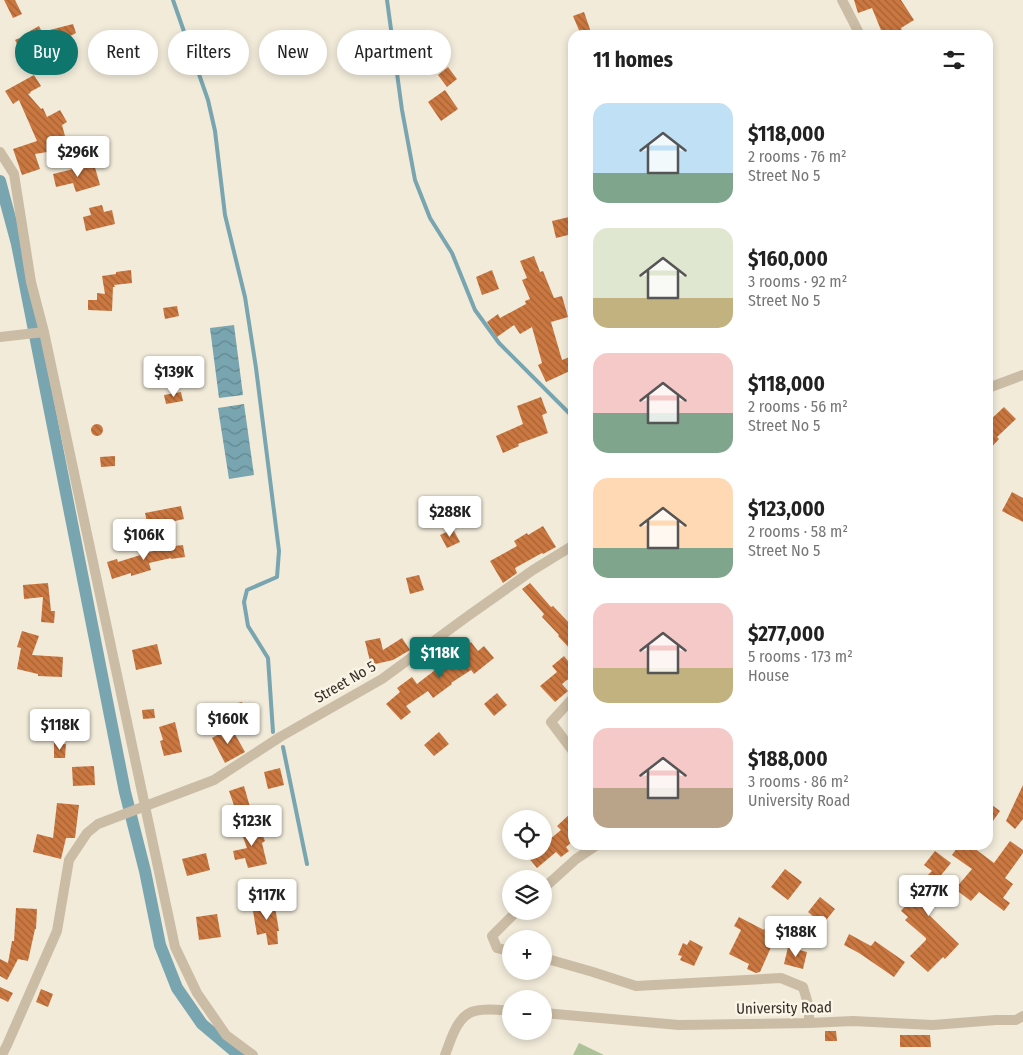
<!DOCTYPE html>
<meta charset="utf-8">
<style>
:root{--surface:#fff;--page:#f6f6f6;--text:#222;--muted:#767676;--accent:#0f766e}
body{margin:0;font-family:"Fira Sans Condensed",sans-serif;background:var(--page);color:var(--text);height:100vh;display:flex;flex-direction:column;font-size:19px;white-space:nowrap}
*{box-sizing:border-box;margin:0}
p{font-size:16px;color:var(--muted)}
.icon{flex:none;width:28px;height:28px;fill:none;stroke:currentColor;stroke-width:2;stroke-linecap:round;stroke-linejoin:round}
.map{position:relative;flex:1;overflow:hidden}
.sheet{position:absolute;left:568px;top:30px;width:425px;height:820px;display:flex;flex-direction:column;background:var(--surface);border-radius:15px;box-shadow:0 2px 8px #0003}
.sheet>*{flex:none}
.top-card{position:absolute;left:15px;top:30px;width:475px;height:45px;display:flex;gap:10px}
.fabs{position:absolute;left:502px;top:810px;display:grid;gap:10px}
.fabs a{display:grid;place-items:center;width:50px;height:50px;border-radius:50%;background:var(--surface);box-shadow:0 2px 8px #0003;font-size:25px}
.price{position:absolute;translate:-50% -42px;padding:0 11px;border-radius:5px;background:#fff;color:#222;font-size:16px;line-height:32px;filter:drop-shadow(0 1px 2px #0008)}
.price::after{content:'';position:absolute;left:50%;top:30px;width:15px;height:11px;margin-left:-8px;background:inherit;clip-path:polygon(0 0,100% 0,50% 100%)}
.price.selected{background:var(--accent);color:#fff}
ul{padding:0;list-style:none}
li{display:flex;align-items:center;gap:15px;height:125px;padding:0 25px}
li span{display:grid;place-items:center;flex:none;width:140px;height:100px;border-radius:15px;color:#555}
li>.icon{margin-inline-start:auto}
span .icon{width:60px;height:60px;fill:#fffc;stroke-width:1}
li b{font-size:21px}
h2{display:flex;justify-content:space-between;align-items:center;height:60px;padding:0 25px;font-size:21px}
.chip{padding:0 18px;border-radius:22px;background:var(--surface);box-shadow:0 2px 8px #0003;font-size:18px;line-height:45px}
.chip.selected{background:var(--accent);color:#fff}
.map>svg:first-child{display:block}
.green{fill:#aec299}
.water{fill:url(#water-waves)}
.lines{fill:none;stroke-linecap:round;stroke-linejoin:round}
.stream{stroke:#78a5b0;stroke-width:4}
.canal{stroke:#78a5b0;stroke-width:12}
.building{fill:url(#building-back-hatch)}
.street{stroke:#cbbca5;stroke-width:10}
.labels{text-anchor:middle;dominant-baseline:central;stroke-width:5;stroke-linejoin:round;paint-order:stroke}
.street-label{font-size:15px;fill:#362e27;stroke:#faf4e6}
</style>
<div class="map">
<svg width="1023" height="1055" viewBox="0 0 1023 1055">
<defs>
<pattern id="water-waves" width="16" height="10" patternUnits="userSpaceOnUse" patternTransform="scale(1.25)"><rect width="16" height="10" fill="#78a5b0"/><path d="M0 5q4-4 8 0t8 0" fill="none" stroke="#63878f"/></pattern>
<pattern id="building-back-hatch" width="6" height="6" patternUnits="userSpaceOnUse" patternTransform="scale(1.25)"><rect width="6" height="6" fill="#ca7740"/><path d="M-1 5l2 2M0 0l6 6M5-1l2 2" fill="none" stroke="#a56236"/></pattern>
</defs>
<rect width="100%" height="100%" fill="#f2ebda"/>
<path class="green" d="M 579,1043 L 604,1055 L 573,1055 Z"/>
<path class="water" d="M 234,325 L 243,395 L 219,398 L 210,328 Z
M 244,404 L 254,475 L 229,479 L 218,408 Z"/>
<g class="lines">
<path class="stream" d="M 173,0 L 208,100 L 215,131 L 225,215 L 245,297 L 256,368 L 279,551 L 277,577 L 247,590 L 244,602 L 248,626 L 268,658 L 273,732
M 387,0 L 402,110 L 415,180 L 430,218 L 452,253 L 475,310 L 499,343 L 569,413
M 283,747 L 307,864"/>
<path class="canal" d="M 0,181 L 17,244 L 125,792 L 145,871 L 160,945 L 177,988 L 202,1024 L 239,1055"/>
</g>
<path class="building" d="M 4,0 L 15,0 L 22,14 L 13,18 Z
M 854,0 L 901,0 L 914,20 L 901,28 L 902,31 L 893,35 L 883,35 L 872,8 L 858,13 Z
M 584,12 L 592,35 L 581,35 L 573,16 Z
M 73,24 L 76,33 L 25,59 L 15,40 L 31,33 L 30,31 L 39,26 L 42,32 Z
M 448,67 L 457,79 L 447,87 L 438,75 Z
M 34,75 L 41,86 L 30,92 L 31,93 L 28,94 L 41,109 L 43,108 L 47,117 L 60,110 L 67,122 L 62,125 L 65,136 L 63,137 L 65,149 L 35,154 L 40,169 L 22,175 L 13,149 L 37,141 L 19,100 L 13,104 L 5,91 Z
M 445,90 L 458,109 L 441,121 L 428,102 Z
M 94,164 L 100,185 L 76,192 L 73,183 L 56,187 L 53,174 Z
M 102,205 L 104,212 L 112,210 L 115,224 L 86,231 L 83,217 L 91,215 L 89,208 Z
M 569,217 L 572,234 L 556,238 L 552,221 Z
M 534,256 L 540,272 L 543,271 L 554,298 L 562,296 L 568,317 L 551,322 L 562,360 L 572,356 L 572,370 L 546,382 L 538,365 L 542,363 L 532,327 L 520,334 L 514,325 L 497,337 L 487,322 L 498,314 L 500,318 L 526,304 L 525,301 L 530,299 L 522,280 L 527,278 L 520,261 Z
M 131,270 L 132,283 L 114,285 L 115,287 L 113,287 L 112,311 L 88,310 L 88,300 L 97,300 L 97,293 L 105,294 L 102,276 L 116,274 L 116,272 Z
M 492,270 L 499,289 L 482,295 L 476,277 Z
M 177,306 L 179,316 L 165,319 L 163,308 Z
M 181,392 L 183,401 L 166,404 L 164,395 Z
M 541,397 L 547,413 L 542,415 L 548,433 L 518,444 L 519,446 L 503,453 L 496,436 L 523,424 L 517,406 Z
M 1004,407 L 1016,419 L 997,437 L 999,439 L 988,451 L 988,422 Z
M91 430a6 6 0 1 1 12 0a6 6 0 1 1-12 0Z
M 115,456 L 115,466 L 101,467 L 100,457 Z
M 1012,492 L 1023,498 L 1023,522 L 1002,511 Z
M 181,506 L 184,519 L 148,527 L 145,513 Z
M 543,526 L 556,547 L 543,554 L 542,553 L 515,568 L 517,573 L 503,583 L 490,561 L 517,546 L 514,541 L 527,533 L 528,535 Z
M 453,529 L 460,542 L 447,548 L 440,535 Z
M 183,545 L 185,557 L 171,559 L 171,558 L 149,563 L 151,570 L 131,576 L 131,573 L 112,579 L 107,562 L 117,559 L 118,562 L 166,547 Z
M 419,575 L 424,590 L 410,594 L 406,578 Z
M 48,583 L 51,611 L 55,611 L 54,623 L 41,622 L 43,597 L 24,599 L 23,585 Z
M 530,583 L 551,607 L 553,606 L 572,626 L 572,651 L 558,636 L 559,635 L 542,617 L 544,614 L 522,589 Z
M 22,631 L 39,636 L 32,655 L 63,657 L 62,677 L 38,676 L 38,674 L 17,669 L 21,648 L 17,647 Z
M 380,638 L 383,650 L 402,638 L 410,650 L 393,660 L 371,665 L 365,641 Z
M 471,642 L 478,651 L 484,646 L 494,658 L 474,674 L 471,670 L 451,683 L 452,684 L 433,698 L 428,691 L 406,706 L 411,712 L 401,720 L 386,704 L 400,692 L 397,688 L 412,677 L 417,684 L 439,667 L 440,669 L 459,656 L 458,654 Z
M 157,644 L 162,664 L 136,670 L 132,650 Z
M 564,656 L 572,666 L 572,676 L 562,684 L 568,691 L 555,702 L 540,686 L 557,672 L 552,666 Z
M 497,693 L 507,705 L 494,716 L 484,704 Z
M 242,702 L 246,720 L 229,724 L 225,706 Z
M 154,709 L 155,718 L 143,719 L 142,710 Z
M 175,722 L 182,752 L 164,756 L 160,741 L 163,740 L 159,727 Z
M 231,727 L 245,752 L 225,763 L 212,738 Z
M 439,732 L 449,744 L 434,756 L 424,745 Z
M 54,743 L 66,744 L 65,758 L 54,758 Z
M 94,766 L 95,785 L 73,786 L 72,767 Z
M 280,768 L 284,785 L 268,789 L 264,772 Z
M 1023,785 L 1023,819 L 1015,829 L 1006,821 Z
M 244,786 L 250,807 L 236,811 L 229,791 Z
M 988,802 L 1000,811 L 988,828 Z
M 57,803 L 79,805 L 75,838 L 66,838 L 61,859 L 33,852 L 37,834 L 53,838 Z
M 572,812 L 572,842 L 566,847 L 569,851 L 561,857 L 556,852 L 537,868 L 523,851 L 544,851 L 544,844 L 561,830 L 557,826 Z
M 258,823 L 265,841 L 262,843 L 267,864 L 248,868 L 245,858 L 235,860 L 233,851 L 247,848 L 240,829 Z
M 1010,841 L 1023,850 L 1023,853 L 1005,878 L 1013,884 L 1003,898 L 1010,903 L 1004,911 L 979,892 L 971,901 L 955,889 L 972,869 L 952,855 L 959,845 L 970,845 L 994,863 Z
M 935,851 L 951,863 L 928,891 L 940,901 L 928,914 L 959,944 L 945,959 L 943,957 L 928,972 L 910,956 L 926,940 L 926,938 L 905,920 L 908,917 L 901,911 L 911,899 L 907,895 L 932,871 L 924,865 Z
M 206,853 L 210,870 L 187,876 L 182,859 Z
M 785,869 L 802,882 L 788,900 L 771,887 Z
M 820,897 L 835,909 L 823,924 L 808,912 Z
M 274,901 L 279,931 L 277,931 L 278,944 L 268,945 L 266,933 L 257,935 L 252,905 Z
M 16,908 L 37,909 L 36,929 L 35,929 L 28,961 L 18,959 L 7,980 L 0,976 L 0,959 L 8,963 L 12,941 L 14,941 Z
M 217,914 L 221,937 L 199,940 L 196,917 Z
M 739,917 L 764,930 L 769,921 L 780,927 L 760,972 L 756,973 L 747,969 L 749,964 L 729,954 L 741,930 L 734,926 Z
M 849,934 L 871,946 L 875,941 L 905,962 L 894,977 L 859,953 L 844,945 Z
M 690,940 L 703,947 L 694,966 L 680,960 L 682,956 L 678,955 L 683,943 L 687,945 Z
M 788,947 L 807,952 L 803,969 L 784,964 Z
M 0,987 L 13,993 L 8,1002 L 0,998 Z
M 41,989 L 53,994 L 48,1007 L 36,1002 Z
M 825,1031 L 836,1031 L 837,1041 L 825,1041 Z
M 900,1035 L 930,1035 L 931,1047 L 900,1047 Z"/>
<g class="lines">
<path class="street" d="M 842,0 L 860,35
M 0,152 L 14,174 L 31,282 L 44,332 L 175,947 L 197,993 L 226,1035 L 253,1055
M 0,337 L 44,332
M 988,388 L 1023,375
M 572,699 L 551,722 L 572,750
M 544,888 L 576,859 L 597,845
M 511,951 L 497,948 L 492,936 L 517,911
M 544,958 L 593,972 L 636,986 L 781,978 L 803,987 L 809,1007 L 809,1023
M 544,1013 L 679,1025 L 809,1023 L 853,1021 L 933,1025 L 996,1020 L 1016,1020 L 1023,1016
M 2,1055 L 7,1045 L 57,931 L 69,860 L 87,833 L 98,824 L 214,780 L 280,737 L 382,679 L 468,616 L 533,570 L 572,546
M 445,1055 C 451,1040 457,1015 475,1011 C 487,1008 500,1010 511,1011"/>
</g>
<g class="labels">
<g class="street-label">
<text transform="translate(345 682) rotate(-30)">Street No 5</text>
<text transform="translate(784 1008) rotate(-1)">University Road</text>
</g>
</g>
</svg>
<div class="fabs">
<a><svg class="icon" aria-label="locate" viewBox="0 0 24 24"><circle cx="12" cy="12" r="6"/><path d="M12 2v4M12 18v4M2 12h4M18 12h4"/></svg></a>
<a><svg class="icon" aria-label="layers" viewBox="0 0 24 24"><path d="M12 4l9 5-9 5-9-5zM3 14l9 5 9-5"/></svg></a>
<a>+</a>
<a>−</a>
</div>
<b class="price" style="left:78px;top:178px">$296K</b>
<b class="price" style="left:174px;top:398px">$139K</b>
<b class="price" style="left:450px;top:538px">$288K</b>
<b class="price" style="left:144px;top:561px">$106K</b>
<b class="price selected" style="left:440px;top:679px">$118K</b>
<b class="price" style="left:228px;top:745px">$160K</b>
<b class="price" style="left:60px;top:751px">$118K</b>
<b class="price" style="left:252px;top:847px">$123K</b>
<b class="price" style="left:929px;top:917px">$277K</b>
<b class="price" style="left:267px;top:921px">$117K</b>
<b class="price" style="left:796px;top:958px">$188K</b>
<div class="top-card">
<a class="chip selected">Buy</a>
<a class="chip">Rent</a>
<a class="chip">Filters</a>
<a class="chip">New</a>
<a class="chip">Apartment</a>
</div>
<section class="sheet">
<h2>11 homes<svg class="icon" aria-label="filters" viewBox="0 0 24 24"><path d="M4 7h16M4 17h16"/><circle cx="9" cy="7" r="2"/><circle cx="15" cy="17" r="2"/></svg></h2>
<ul>
<li><span style="background:linear-gradient(#bfe0f5 70%,#7fa58c 0)"><svg class="icon" aria-label="home" viewBox="0 0 24 24"><path d="M3 11l9-7 9 7M6 9v11h12V9"/></svg></span><div><b>$118,000</b><p>2 rooms · 76 m²</p><p>Street No 5</p></div></li>
<li><span style="background:linear-gradient(#dfe7d0 70%,#c2b280 0)"><svg class="icon" aria-label="home" viewBox="0 0 24 24"><path d="M3 11l9-7 9 7M6 9v11h12V9"/></svg></span><div><b>$160,000</b><p>3 rooms · 92 m²</p><p>Street No 5</p></div></li>
<li><span style="background:linear-gradient(#f6c9c9 60%,#7fa58c 0)"><svg class="icon" aria-label="home" viewBox="0 0 24 24"><path d="M3 11l9-7 9 7M6 9v11h12V9"/></svg></span><div><b>$118,000</b><p>2 rooms · 56 m²</p><p>Street No 5</p></div></li>
<li><span style="background:linear-gradient(#ffd9b3 70%,#7fa58c 0)"><svg class="icon" aria-label="home" viewBox="0 0 24 24"><path d="M3 11l9-7 9 7M6 9v11h12V9"/></svg></span><div><b>$123,000</b><p>2 rooms · 58 m²</p><p>Street No 5</p></div></li>
<li><span style="background:linear-gradient(#f6c9c9 65%,#c2b280 0)"><svg class="icon" aria-label="home" viewBox="0 0 24 24"><path d="M3 11l9-7 9 7M6 9v11h12V9"/></svg></span><div><b>$277,000</b><p>5 rooms · 173 m²</p><p>House</p></div></li>
<li><span style="background:linear-gradient(#f6c9c9 60%,#b9a48a 0)"><svg class="icon" aria-label="home" viewBox="0 0 24 24"><path d="M3 11l9-7 9 7M6 9v11h12V9"/></svg></span><div><b>$188,000</b><p>3 rooms · 86 m²</p><p>University Road</p></div></li>
</ul>
</section>
</div>
